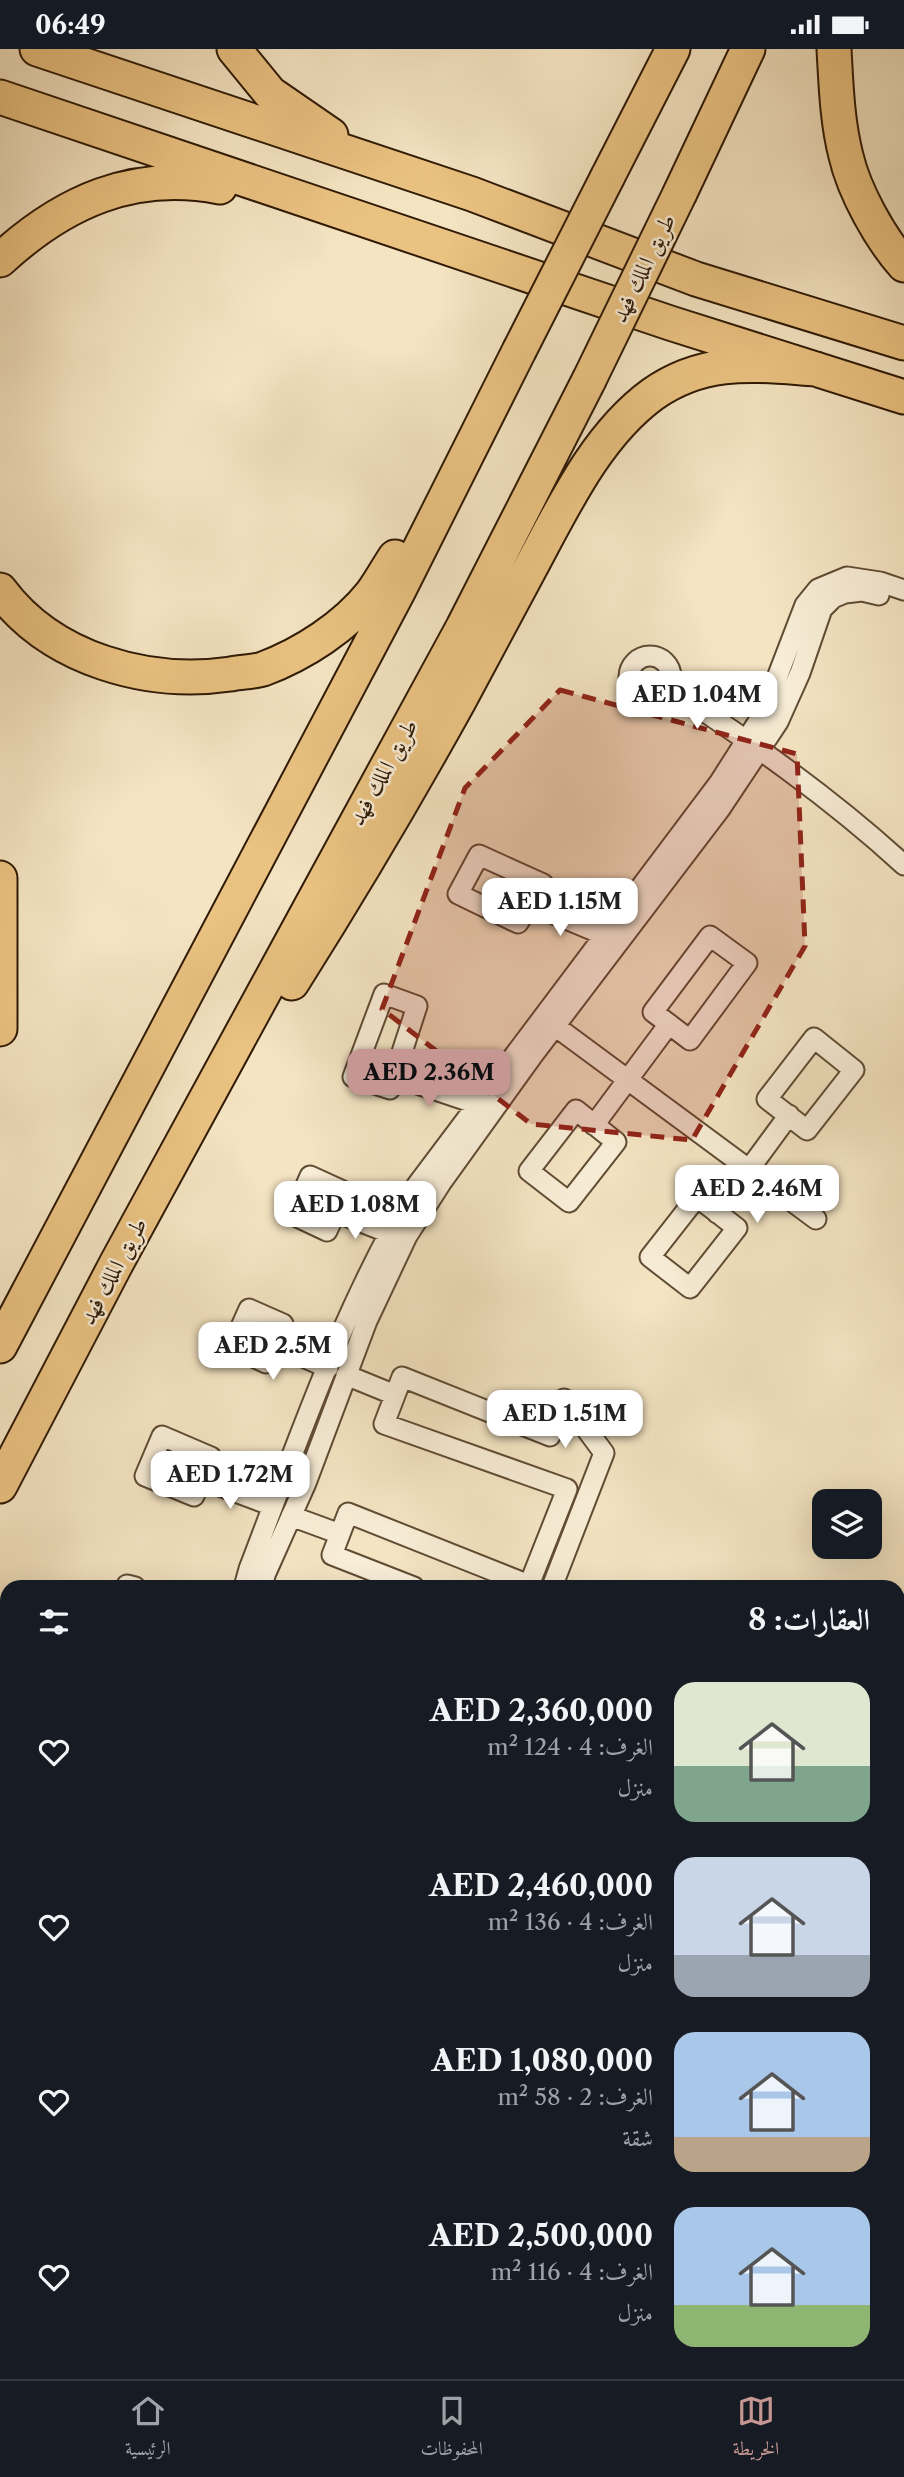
<!DOCTYPE html>
<html lang="ar">
<meta charset="utf-8">
<style>
:root{--surface:#171b24;--page:#242831;--text:#f1f3f6;--muted:#9ea1a6;--line:#363941;--accent:#c59692}
body{margin:0;font-family:"Libre Caslon Text",Amiri,serif;background:var(--page);color:var(--text);direction:rtl;height:100vh;display:flex;flex-direction:column;font-size:26px;white-space:nowrap}
*{box-sizing:border-box;margin:0}
p{font-size:23px;color:var(--muted)}
.icon{flex:none;width:38px;height:38px;fill:none;stroke:currentColor;stroke-width:2;stroke-linecap:round;stroke-linejoin:round}
.map{position:relative;flex:1;overflow:hidden;direction:ltr}
.side{position:absolute;left:0px;top:1531px;width:905px;height:800px;display:flex;flex-direction:column;background:var(--surface);border-radius:21px 21px 0 0;box-shadow:0 7px 28px #0002;direction:rtl}
.side>*{flex:none}
.tools{position:absolute;left:812px;top:1440px;display:grid;gap:14px}
.tools a{display:grid;place-items:center;width:70px;height:70px;border-radius:14px;background:var(--surface);box-shadow:0 7px 28px #0002;font-size:35px}
.price{position:absolute;translate:-50% -60px;padding:0 16px;border-radius:14px;background:#fff;color:#222;font-size:23px;line-height:46px;filter:drop-shadow(0 2px 4px #0008)}
.price::after{content:'';position:absolute;left:50%;top:42px;width:21px;height:16px;margin-left:-10px;background:inherit;clip-path:polygon(0 0,100% 0,50% 100%)}
.price.on{background:var(--accent);color:#111}
ul{padding:0;list-style:none}
li{display:flex;align-items:center;gap:21px;height:175px;padding:0 35px}
li span{display:grid;place-items:center;flex:none;width:196px;height:140px;border-radius:21px;color:#555}
li>.icon{margin-inline-start:auto}
span .icon{width:84px;height:84px;fill:#fffc;stroke-width:1}
li b{font-size:30px}
h2{display:flex;justify-content:space-between;align-items:center;height:84px;padding:0 35px;font-size:30px}
.status{display:flex;justify-content:space-between;align-items:center;height:49px;padding:0 35px;background:var(--surface);direction:ltr}
.status svg{height:19px;fill:currentColor}
.tabs{display:flex;justify-content:space-around;align-items:center;height:98px;border-top:2px solid var(--line);background:var(--surface);font-size:19px;color:var(--muted)}
.tabs a{display:grid;justify-items:center;gap:4px}
.tabs .on{color:var(--accent)}
.map>svg:first-child{display:block}
.lines{fill:none;stroke-linecap:round;stroke-linejoin:round}
.service-casing{stroke:#604c34;stroke-width:13}
.minor-casing{stroke:#604c34;stroke-width:23}
.trunk-casing{stroke:#2f1905;stroke-width:37}
.service{stroke:#f8edd7;stroke-width:10}
.minor{stroke:#f8edd7;stroke-width:19}
.trunk{stroke:#eac281;stroke-width:33}
.trunk-bridge-casing{stroke:#2f1905;stroke-width:37;stroke-linecap:butt}
.trunk-bridge{stroke:#eac281;stroke-width:33}
.marked{fill:#8f2418;fill-opacity:0.2;stroke:#8f2418;stroke-width:5;stroke-dasharray:14 9;stroke-linejoin:round}
.labels{text-anchor:middle;dominant-baseline:central;stroke-width:5;stroke-linejoin:round;paint-order:stroke}
.street-label{font-size:23px;fill:#2f1905;stroke:#f8edd7}
</style>
<div class="status"><b>06:49</b><svg viewBox="0 0 49 12"><path d="M0 12V9h3v3zM5 12V6h3v6zM10 12V3h3v9zM15 12V0h3v12zM26 1h20v11H26zM47 4h2v5h-2z"/></svg></div>
<div class="map">
<svg width="904" height="2330" viewBox="0 0 904 2330">
<rect width="100%" height="100%" fill="#f4e4c2"/>
<filter id="stains"><feTurbulence type="fractalNoise" baseFrequency=".00286" numOctaves="4"/><feColorMatrix values="0 0 0 0 .2 0 0 0 0 .09 0 0 0 0 .02 0 0 0 .5 -.17"/></filter>
<radialGradient id="worn" r=".72"><stop offset=".6" stop-color="#630" stop-opacity="0"/><stop offset="1" stop-color="#630" stop-opacity=".3"/></radialGradient>
<g class="lines">
<g class="service-casing">
<path id="service" d="M 898,1641 L 904,1625"/>
</g>
<g class="minor-casing">
<path id="minor" d="M629 628a21 21 0 1 1 42 0a21 21 0 1 1-42 0Z
M 669,639 C 751,693 831,749 904,816
M 479,806 L 543,835 L 518,874 L 458,845 Z
M 530,855 L 604,886
M 710,887 L 747,914 L 690,991 L 653,963 Z
M 384,945 L 417,957 L 390,1040 L 353,1028 Z
M 555,977 L 816,1170
M 814,989 L 854,1021 L 807,1081 L 767,1050 Z
M 394,1027 L 477,1055
M 576,1061 L 616,1093 L 569,1153 L 529,1122 Z
M 594,1076 L 669,975
M 310,1127 L 345,1143 L 327,1182 L 293,1166 Z
M 697,1148 L 737,1179 L 690,1239 L 650,1208 Z
M 336,1163 L 389,1184
M 717,1164 L 789,1066
M 249,1260 L 283,1275 L 266,1314 L 232,1298 Z
M 274,1295 L 328,1319
M 346,1326 L 395,1346
M 162,1387 L 211,1408 L 194,1447 L 145,1427 Z
M 201,1430 L 273,1457
M 291,1467 L 340,1485
M 126,1538 L 127,1536 L 135,1538
M 244,1538 L 249,1520 C 299,1390 344,1256 417,1136 L 719,734 L 763,665 L 805,556 L 818,540 L 847,528 L 880,533 L 904,541
M 263,1538 L 265,1526 L 306,1434 L 367,1272 L 407,1187 L 441,1134 L 533,1006 L 720,760 L 778,673 L 800,624 L 822,560 L 833,549 L 845,544 L 862,542 L 879,546
M 414,1538 L 332,1506 L 348,1464 L 529,1536 L 567,1440 L 384,1375 L 402,1328 L 550,1387 L 564,1350 L 604,1404 L 552,1538
M 0,1728 L 7,1731
M 0,1754 L 7,1757
M 0,2013 L 7,2016
M 0,2036 L 7,2039
M 0,2222 L 7,2205
M 0,2253 L 7,2256
M 898,2290 L 904,2294
M 898,2310 L 904,2313
M 170,2324 L 184,2330
M 677,2324 L 691,2330
M 733,2324 L 747,2330"/>
</g>
<g class="trunk-casing">
<path id="trunk" d="M 37,0 L 472,145 L 696,230 L 904,294
M 234,0 L 270,44 L 331,86
M 834,0 C 836,35 837,72 846,107 C 854,142 880,189 904,216
M 0,48 L 670,274 L 904,348
M 608,127 L 673,0
M 680,144 L 748,0
M 0,211 C 63,153 133,121 220,138
M 0,541 C 52,611 148,637 231,625 C 241,623 253,623 263,620 C 303,605 345,578 372,544 C 380,533 387,520 395,508
M 0,829 L 0,980
M 292,934 C 350,842 406,748 459,652 C 484,605 509,559 534,512 C 565,454 598,385 653,345 C 706,308 756,316 816,320
M 0,1297 L 399,541 L 519,302
M 0,1437 L 116,1215 L 463,578 L 589,331"/>
</g>
<use href="#service" class="service"/>
<use href="#minor" class="minor"/>
<use href="#trunk" class="trunk"/>
<g class="trunk-bridge-casing">
<path id="trunk-bridge" d="M 519,302 L 608,127
M 589,331 L 680,144"/>
</g>
<use href="#trunk-bridge" class="trunk-bridge"/>
</g>
<path class="marked" d="M 560,641 L 797,705 L 805,897 L 692,1091 L 531,1075 L 382,960 L 465,739 Z"/>
<g class="labels">
<g class="street-label">
<text transform="translate(643 219) rotate(-64)">طريق الملك فهد</text>
<text transform="translate(383 723) rotate(-61)">طريق الملك فهد</text>
<text transform="translate(113 1222) rotate(-62)">طريق الملك فهد</text>
</g>
</g>
<rect width="100%" height="100%" filter="url(#stains)"/>
<rect width="100%" height="100%" fill="url(#worn)"/>
</svg>
<div class="tools">
<a><svg class="icon" aria-label="layers" viewBox="0 0 24 24"><path d="M12 4l9 5-9 5-9-5zM3 14l9 5 9-5"/></svg></a>
</div>
<b class="price" style="left:697px;top:682px">AED 1.04M</b>
<b class="price" style="left:560px;top:889px">AED 1.15M</b>
<b class="price on" style="left:429px;top:1060px">AED 2.36M</b>
<b class="price" style="left:757px;top:1176px">AED 2.46M</b>
<b class="price" style="left:355px;top:1192px">AED 1.08M</b>
<b class="price" style="left:273px;top:1333px">AED 2.5M</b>
<b class="price" style="left:565px;top:1401px">AED 1.51M</b>
<b class="price" style="left:230px;top:1462px">AED 1.72M</b>
<section class="side">
<h2>العقارات: 8<svg class="icon" aria-label="filters" viewBox="0 0 24 24"><path d="M4 7h16M4 17h16"/><circle cx="9" cy="7" r="2"/><circle cx="15" cy="17" r="2"/></svg></h2>
<ul>
<li><span style="background:linear-gradient(#dfe7d0 60%,#7fa58c 0)"><svg class="icon" aria-label="home" viewBox="0 0 24 24"><path d="M3 11l9-7 9 7M6 9v11h12V9"/></svg></span><div><b>AED 2,360,000</b><p>الغرف: 4 · 124 m²</p><p>منزل</p></div><svg class="icon" aria-label="heart" viewBox="0 0 24 24"><path d="M12 20l-8-8c-3-5 5-10 8-4 3-6 11-1 8 4z"/></svg></li>
<li><span style="background:linear-gradient(#c9d6e8 70%,#9aa5b1 0)"><svg class="icon" aria-label="home" viewBox="0 0 24 24"><path d="M3 11l9-7 9 7M6 9v11h12V9"/></svg></span><div><b>AED 2,460,000</b><p>الغرف: 4 · 136 m²</p><p>منزل</p></div><svg class="icon" aria-label="heart" viewBox="0 0 24 24"><path d="M12 20l-8-8c-3-5 5-10 8-4 3-6 11-1 8 4z"/></svg></li>
<li><span style="background:linear-gradient(#a9c7e8 75%,#b9a48a 0)"><svg class="icon" aria-label="home" viewBox="0 0 24 24"><path d="M3 11l9-7 9 7M6 9v11h12V9"/></svg></span><div><b>AED 1,080,000</b><p>الغرف: 2 · 58 m²</p><p>شقة</p></div><svg class="icon" aria-label="heart" viewBox="0 0 24 24"><path d="M12 20l-8-8c-3-5 5-10 8-4 3-6 11-1 8 4z"/></svg></li>
<li><span style="background:linear-gradient(#a9c7e8 70%,#8fb573 0)"><svg class="icon" aria-label="home" viewBox="0 0 24 24"><path d="M3 11l9-7 9 7M6 9v11h12V9"/></svg></span><div><b>AED 2,500,000</b><p>الغرف: 4 · 116 m²</p><p>منزل</p></div><svg class="icon" aria-label="heart" viewBox="0 0 24 24"><path d="M12 20l-8-8c-3-5 5-10 8-4 3-6 11-1 8 4z"/></svg></li>
</ul>
</section>
</div>
<nav class="tabs">
<a class="on"><svg class="icon" aria-label="map" viewBox="0 0 24 24"><path d="M3 6l6-2 6 2 6-2v14l-6 2-6-2-6 2zM9 4v14M15 6v14"/></svg>الخريطة</a>
<a><svg class="icon" aria-label="saved" viewBox="0 0 24 24"><path d="M7 4h10v16l-5-4-5 4z"/></svg>المحفوظات</a>
<a><svg class="icon" aria-label="home" viewBox="0 0 24 24"><path d="M3 11l9-7 9 7M6 9v11h12V9"/></svg>الرئيسية</a>
</nav>
